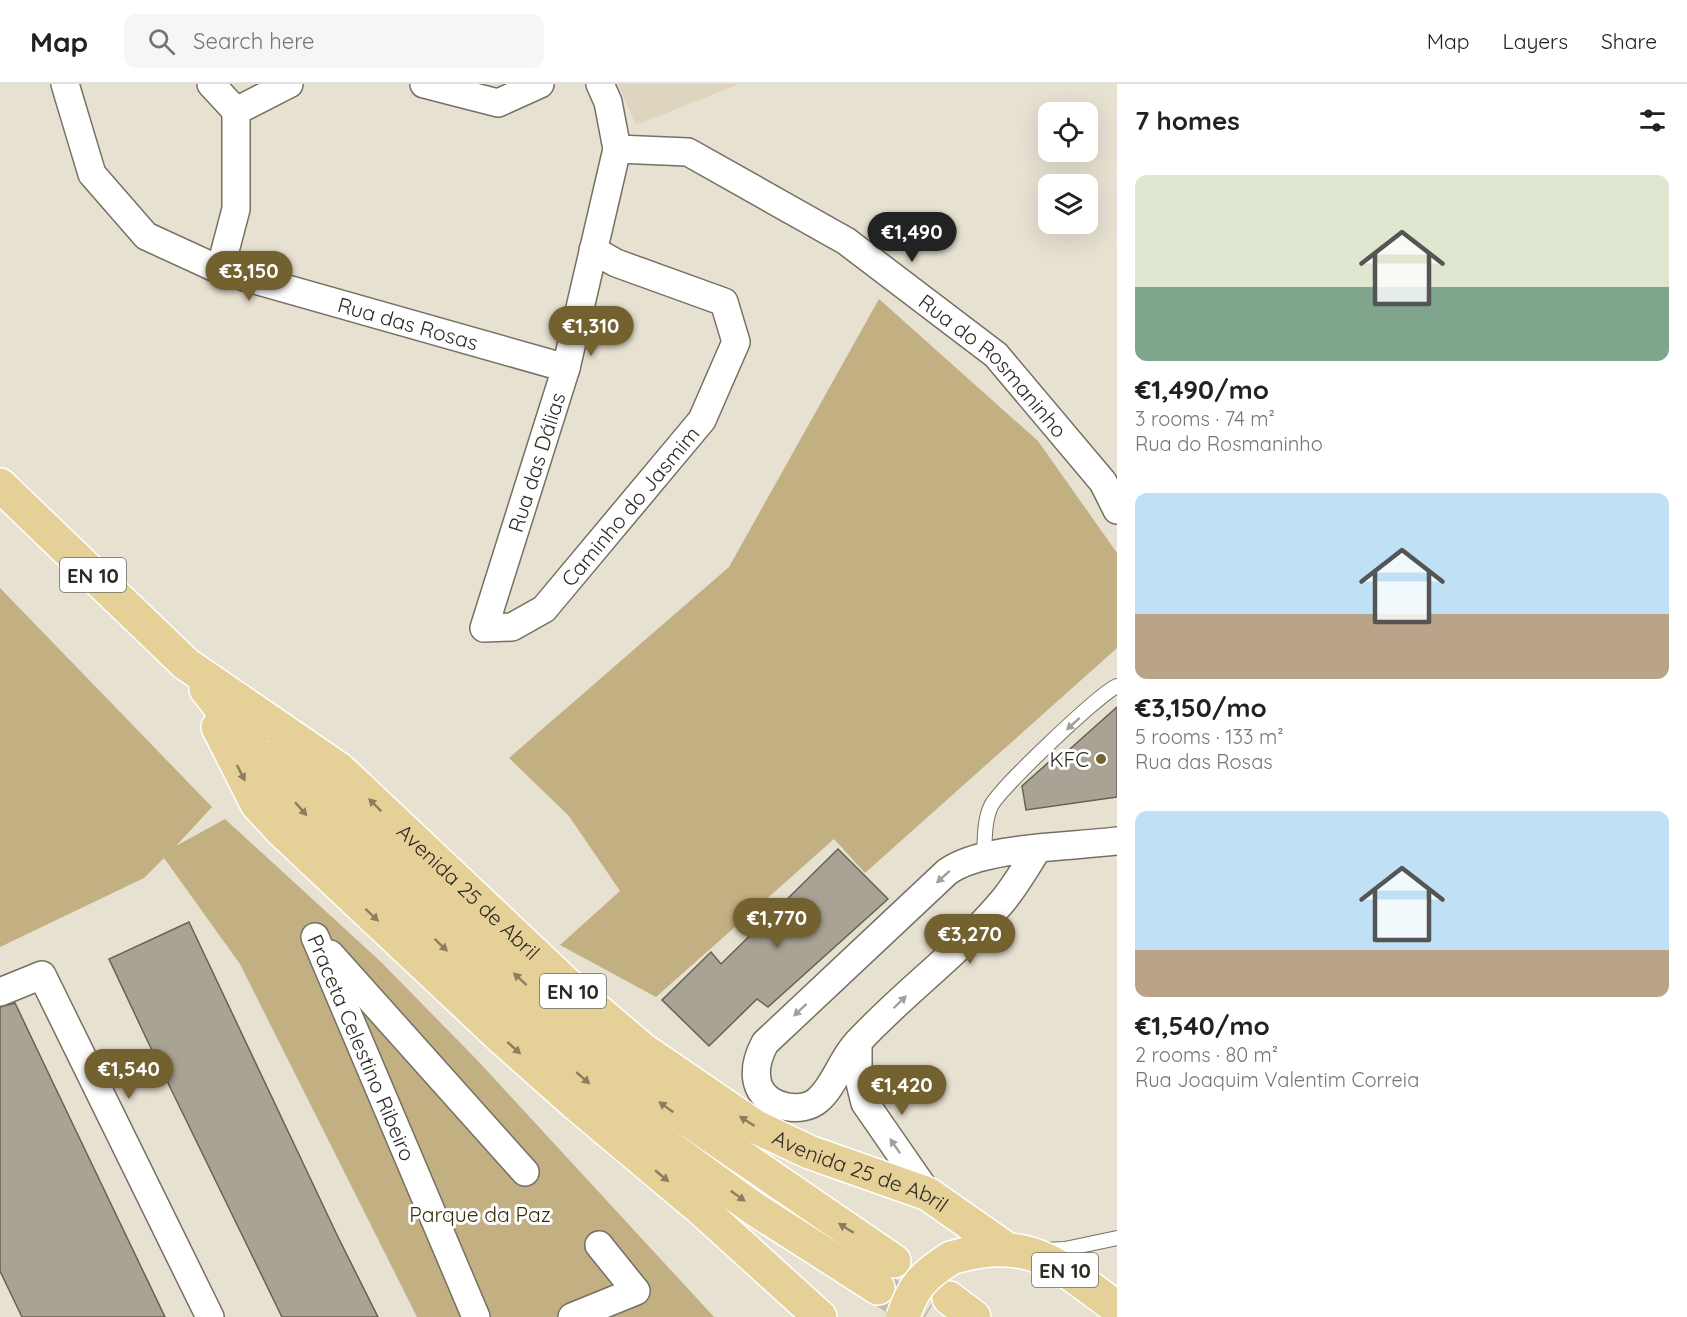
<!DOCTYPE html>
<meta charset="utf-8">
<style>
:root{--surface:#fff;--page:#f6f6f6;--text:#202124;--muted:#757577;--line:#e0e0e0;--accent:#746130}
body{margin:0;font-family:Quicksand,sans-serif;background:var(--page);color:var(--text);height:100vh;display:flex;flex-direction:column;font-size:22px;white-space:nowrap}
*{box-sizing:border-box;margin:0}
p{font-size:20px;color:var(--muted)}
.icon{flex:none;width:33px;height:33px;fill:none;stroke:currentColor;stroke-width:2;stroke-linecap:round;stroke-linejoin:round}
.map{position:relative;flex:1;overflow:hidden}
.details{display:flex;flex-direction:column;background:var(--surface);width:570px}
.details>*{flex:none}
.tools{position:absolute;left:1038px;top:18px;display:grid;gap:12px}
.tools a{display:grid;place-items:center;width:60px;height:60px;border-radius:12px;background:var(--surface);box-shadow:0 6px 24px #0002;font-size:30px}
.price{position:absolute;translate:-50% -51px;padding:0 14px;border-radius:21px;background:var(--accent);color:#fff;font-size:20px;line-height:39px;filter:drop-shadow(0 2px 3px #0008)}
.price::after{content:'';position:absolute;left:50%;top:36px;width:18px;height:14px;margin-left:-9px;background:inherit;clip-path:polygon(0 0,100% 0,50% 100%)}
.price.active{background:#222;color:#fff}
ul{padding:0;list-style:none}
li{display:grid;align-content:center;gap:12px;height:318px;padding:0 18px}
li span{display:grid;place-items:center;height:186px;border-radius:12px;color:#555}
li>.icon{margin-inline-start:auto}
span .icon{width:108px;height:108px;fill:#fffc;stroke-width:1}
li b{font-size:26px}
h2{display:flex;justify-content:space-between;align-items:center;height:72px;padding:0 18px;font-size:26px}
header{display:flex;align-items:center;gap:36px;box-sizing:border-box;height:84px;padding:0 30px;background:var(--surface);border-bottom:2px solid var(--line)}
header strong{font-size:28px}
nav{display:flex;gap:33px;margin-inline-start:auto;font-size:21px}
.search{width:420px;height:54px;background:var(--page);display:flex;align-items:center;gap:15px;box-sizing:border-box;padding:0 21px;border-radius:12px;color:var(--muted);font-size:22px}
main{display:flex;flex:1;min-height:0}
.map>svg:first-child{display:block}
.built{fill:#ded5be}
.green{fill:#c2af82}
.building{fill:#a8a394;stroke:#676154;stroke-width:1.5}
.lines{fill:none;stroke-linecap:round;stroke-linejoin:round}
.primary-tunnel{stroke:#c2bdb0;stroke-width:33;stroke-dasharray:33 16;stroke-linecap:butt}
.lane-casing{stroke:#767063;stroke-width:16}
.street-casing{stroke:#767063;stroke-width:30}
.primary-casing{stroke:#fff;stroke-width:36}
.lane{stroke:#fff;stroke-width:14}
.street{stroke:#fff;stroke-width:27}
.primary{stroke:#e5d098;stroke-width:33}
.primary-bridge-casing{stroke:#fff;stroke-width:36;stroke-linecap:butt}
.primary-bridge{stroke:#e5d098;stroke-width:33}
.oneway{fill:#a1a09d}
.oneway2{fill:#8a7e5f}
.poi-dot{fill:#746130;stroke:#fff;stroke-width:2}
.labels{text-anchor:middle;dominant-baseline:central;stroke-width:6;stroke-linejoin:round;paint-order:stroke}
.shield{fill:#fff;stroke:#6d6b67;stroke-width:1.5}
.shield-label{font-size:20px;font-weight:bold;fill:#2e2b26}
.street-label{font-size:21px;fill:#2e2b26;stroke:#fff}
.poi-label{font-size:21px;fill:#2e2b26;stroke:#fff;text-anchor:end}
.park-label{font-size:21px;fill:#392e11;stroke:#fff}
</style>
<header>
<strong>Map</strong>
<div class="search"><svg class="icon" aria-label="search" viewBox="0 0 24 24"><circle cx="10" cy="10" r="6"/><path d="M15 15l6 6"/></svg>Search here</div>
<nav><a>Map</a><a>Layers</a><a>Share</a></nav>
</header>
<main>
<div class="map">
<svg width="1117" height="1233" viewBox="0 0 1117 1233">
<rect width="100%" height="100%" fill="#e7e1d2"/>
<path class="built" d="M 618,0 L 739,0 L 636,41 Z"/>
<path class="green" d="M 879,215 L 1038,357 L 1117,469 L 1117,564 L 865,789 L 834,755 L 656,913 L 560,861 L 620,807 L 569,732 L 509,674 L 729,483 Z
M 0,504 L 212,723 L 176,762 L 225,735 L 381,878 L 479,978 L 714,1233 L 417,1233 L 240,880 L 164,774 L 144,794 L 0,863 Z"/>
<path class="building" d="M 1117,623 L 1117,713 L 1026,726 L 1022,702 L 1059,669 L 1062,672 Z
M 838,765 L 888,815 L 768,923 L 757,915 L 709,962 L 662,916 L 711,868 L 721,880 Z
M 189,838 L 338,1153 L 378,1233 L 282,1233 L 148,958 L 109,875 Z
M 15,919 L 55,1003 L 165,1233 L 22,1233 L 0,1187 L 0,923 Z"/>
<g class="lines">
<path class="primary-tunnel" d="M 882,1206 L 925,1233"/>
<g class="lane-casing">
<path id="lane" d="M 984,772 C 985,756 984,737 991,722 C 999,705 1099,610 1117,602
M 1045,1166 L 1065,1165 L 1117,1154"/>
</g>
<g class="street-casing">
<g id="street">
<path id="s1" d="M 65,0 L 92,90 L 146,152 L 220,186 L 566,284"/>
<path d="M 211,0 L 236,27"/>
<path d="M 424,0 L 498,19 L 540,0"/>
<path id="s2" d="M 617,65 L 688,68 L 846,157 L 996,271 L 1103,398 L 1117,426"/>
<path id="s3" d="M 593,166 L 616,179 L 724,218 L 736,258 L 702,336 L 544,525 L 512,543 L 484,544 L 566,284 L 617,65 L 608,18 L 600,0"/>
<path d="M 220,186 L 236,125 L 236,27 L 289,0"/>
<path d="M 1037,766 C 1026,783 1015,803 1001,819 C 958,870 902,910 857,959 C 841,976 835,1001 818,1016 C 802,1030 768,1024 759,1003 C 753,988 758,972 765,959 L 947,788 C 983,762 1071,763 1117,757"/>
<path id="s4" d="M 315,853 L 476,1233"/>
<path d="M 330,870 L 525,1088"/>
<path d="M 0,908 L 42,891 L 210,1233"/>
<path d="M 858,958 L 858,991 L 865,1019 L 928,1110"/>
<path d="M 572,1233 L 636,1207 L 599,1161"/>
</g>
</g>
<g class="primary-casing">
<g id="primary">
<path id="s5" d="M 0,401 L 186,580 L 339,685 L 574,907 L 642,965 L 756,1043 L 809,1068 L 928,1110 L 1005,1164"/>
<path d="M 206,605 L 302,726 L 582,993 L 658,1055 L 753,1124 L 878,1204"/>
<path d="M 218,643 L 257,720 L 281,746 L 503,955 L 575,1019 L 700,1124 L 820,1233"/>
<path d="M 280,671 L 513,889 L 644,1006 L 894,1177"/>
<path d="M 951,1174 C 1029,1150 1057,1180 1117,1224"/>
<path d="M 949,1214 L 974,1233"/>
</g>
</g>
<use href="#lane" class="lane"/>
<use href="#street" class="street"/>
<use href="#primary" class="primary"/>
<g class="primary-bridge-casing">
<path id="primary-bridge" d="M 903,1233 C 913,1202 924,1191 951,1174"/>
</g>
<use href="#primary-bridge" class="primary-bridge"/>
</g>
<defs><path id="oneway-solid" d="M-6-.8H1V-3.2L6.5 0L1 3.2V.8H-6Z" transform="scale(1.5)"/></defs>
<g class="oneway">
<use href="#oneway-solid" transform="translate(1073 640) rotate(138)"/>
<use href="#oneway-solid" transform="translate(943 793) rotate(138)"/>
<use href="#oneway-solid" transform="translate(900 918) rotate(-44)"/>
<use href="#oneway-solid" transform="translate(800 926) rotate(137)"/>
<use href="#oneway-solid" transform="translate(895 1062) rotate(-125)"/>
</g>
<g class="oneway2">
<use href="#oneway-solid" transform="translate(241 689) rotate(63)"/>
<use href="#oneway-solid" transform="translate(375 721) rotate(-135)"/>
<use href="#oneway-solid" transform="translate(301 725) rotate(49)"/>
<use href="#oneway-solid" transform="translate(372 831) rotate(43)"/>
<use href="#oneway-solid" transform="translate(441 861) rotate(44)"/>
<use href="#oneway-solid" transform="translate(520 895) rotate(-137)"/>
<use href="#oneway-solid" transform="translate(514 964) rotate(42)"/>
<use href="#oneway-solid" transform="translate(583 994) rotate(41)"/>
<use href="#oneway-solid" transform="translate(666 1023) rotate(-144)"/>
<use href="#oneway-solid" transform="translate(747 1037) rotate(-147)"/>
<use href="#oneway-solid" transform="translate(662 1092) rotate(40)"/>
<use href="#oneway-solid" transform="translate(738 1112) rotate(36)"/>
<use href="#oneway-solid" transform="translate(846 1144) rotate(-148)"/>
</g>
<circle class="poi-dot" cx="1101" cy="675" r="6"/>
<g class="labels">
<g class="shield">
<rect x="60" y="474" width="66" height="34" rx="4.5"/>
<rect x="540" y="890" width="66" height="34" rx="4.5"/>
<rect x="1032" y="1169" width="66" height="34" rx="4.5"/>
</g>
<g class="shield-label">
<text x="93" y="491">EN 10</text>
<text x="573" y="907">EN 10</text>
<text x="1065" y="1186">EN 10</text>
</g>
<g class="street-label">
<text stroke="none"><textPath href="#s1" startOffset="453">Rua das Rosas</textPath></text>
<text stroke="none"><textPath href="#s2" startOffset="446">Rua do Rosmaninho</textPath></text>
<text stroke="none"><textPath href="#s3" startOffset="753">Rua das Dálias</textPath></text>
<text transform="translate(630 422) rotate(-50)">Caminho do Jasmim</text>
<text stroke="none"><textPath href="#s5" startOffset="622">Avenida 25 de Abril</textPath></text>
<text stroke="none"><textPath href="#s4" startOffset="120">Praceta Celestino Ribeiro</textPath></text>
<text stroke="none"><textPath href="#s5" startOffset="1108">Avenida 25 de Abril</textPath></text>
</g>
<g class="poi-label">
<text x="1089" y="675">KFC</text>
</g>
<g class="park-label">
<text x="480" y="1130">Parque da Paz</text>
</g>
</g>
</svg>
<div class="tools">
<a><svg class="icon" aria-label="locate" viewBox="0 0 24 24"><circle cx="12" cy="12" r="6"/><path d="M12 2v4M12 18v4M2 12h4M18 12h4"/></svg></a>
<a><svg class="icon" aria-label="layers" viewBox="0 0 24 24"><path d="M12 4l9 5-9 5-9-5zM3 14l9 5 9-5"/></svg></a>
</div>
<b class="price active" style="left:912px;top:179px">€1,490</b>
<b class="price" style="left:249px;top:218px">€3,150</b>
<b class="price" style="left:591px;top:273px">€1,310</b>
<b class="price" style="left:777px;top:865px">€1,770</b>
<b class="price" style="left:970px;top:881px">€3,270</b>
<b class="price" style="left:129px;top:1016px">€1,540</b>
<b class="price" style="left:902px;top:1032px">€1,420</b>
</div>
<section class="details">
<h2>7 homes<svg class="icon" aria-label="filters" viewBox="0 0 24 24"><path d="M4 7h16M4 17h16"/><circle cx="9" cy="7" r="2"/><circle cx="15" cy="17" r="2"/></svg></h2>
<ul>
<li><span style="background:linear-gradient(#dfe7d0 60%,#7fa58c 0)"><svg class="icon" aria-label="home" viewBox="0 0 24 24"><path d="M3 11l9-7 9 7M6 9v11h12V9"/></svg></span><div><b>€1,490/mo</b><p>3 rooms · 74 m²</p><p>Rua do Rosmaninho</p></div></li>
<li><span style="background:linear-gradient(#bfe0f5 65%,#b9a48a 0)"><svg class="icon" aria-label="home" viewBox="0 0 24 24"><path d="M3 11l9-7 9 7M6 9v11h12V9"/></svg></span><div><b>€3,150/mo</b><p>5 rooms · 133 m²</p><p>Rua das Rosas</p></div></li>
<li><span style="background:linear-gradient(#bfe0f5 75%,#b9a48a 0)"><svg class="icon" aria-label="home" viewBox="0 0 24 24"><path d="M3 11l9-7 9 7M6 9v11h12V9"/></svg></span><div><b>€1,540/mo</b><p>2 rooms · 80 m²</p><p>Rua Joaquim Valentim Correia</p></div></li>
</ul>
</section>
</main>
